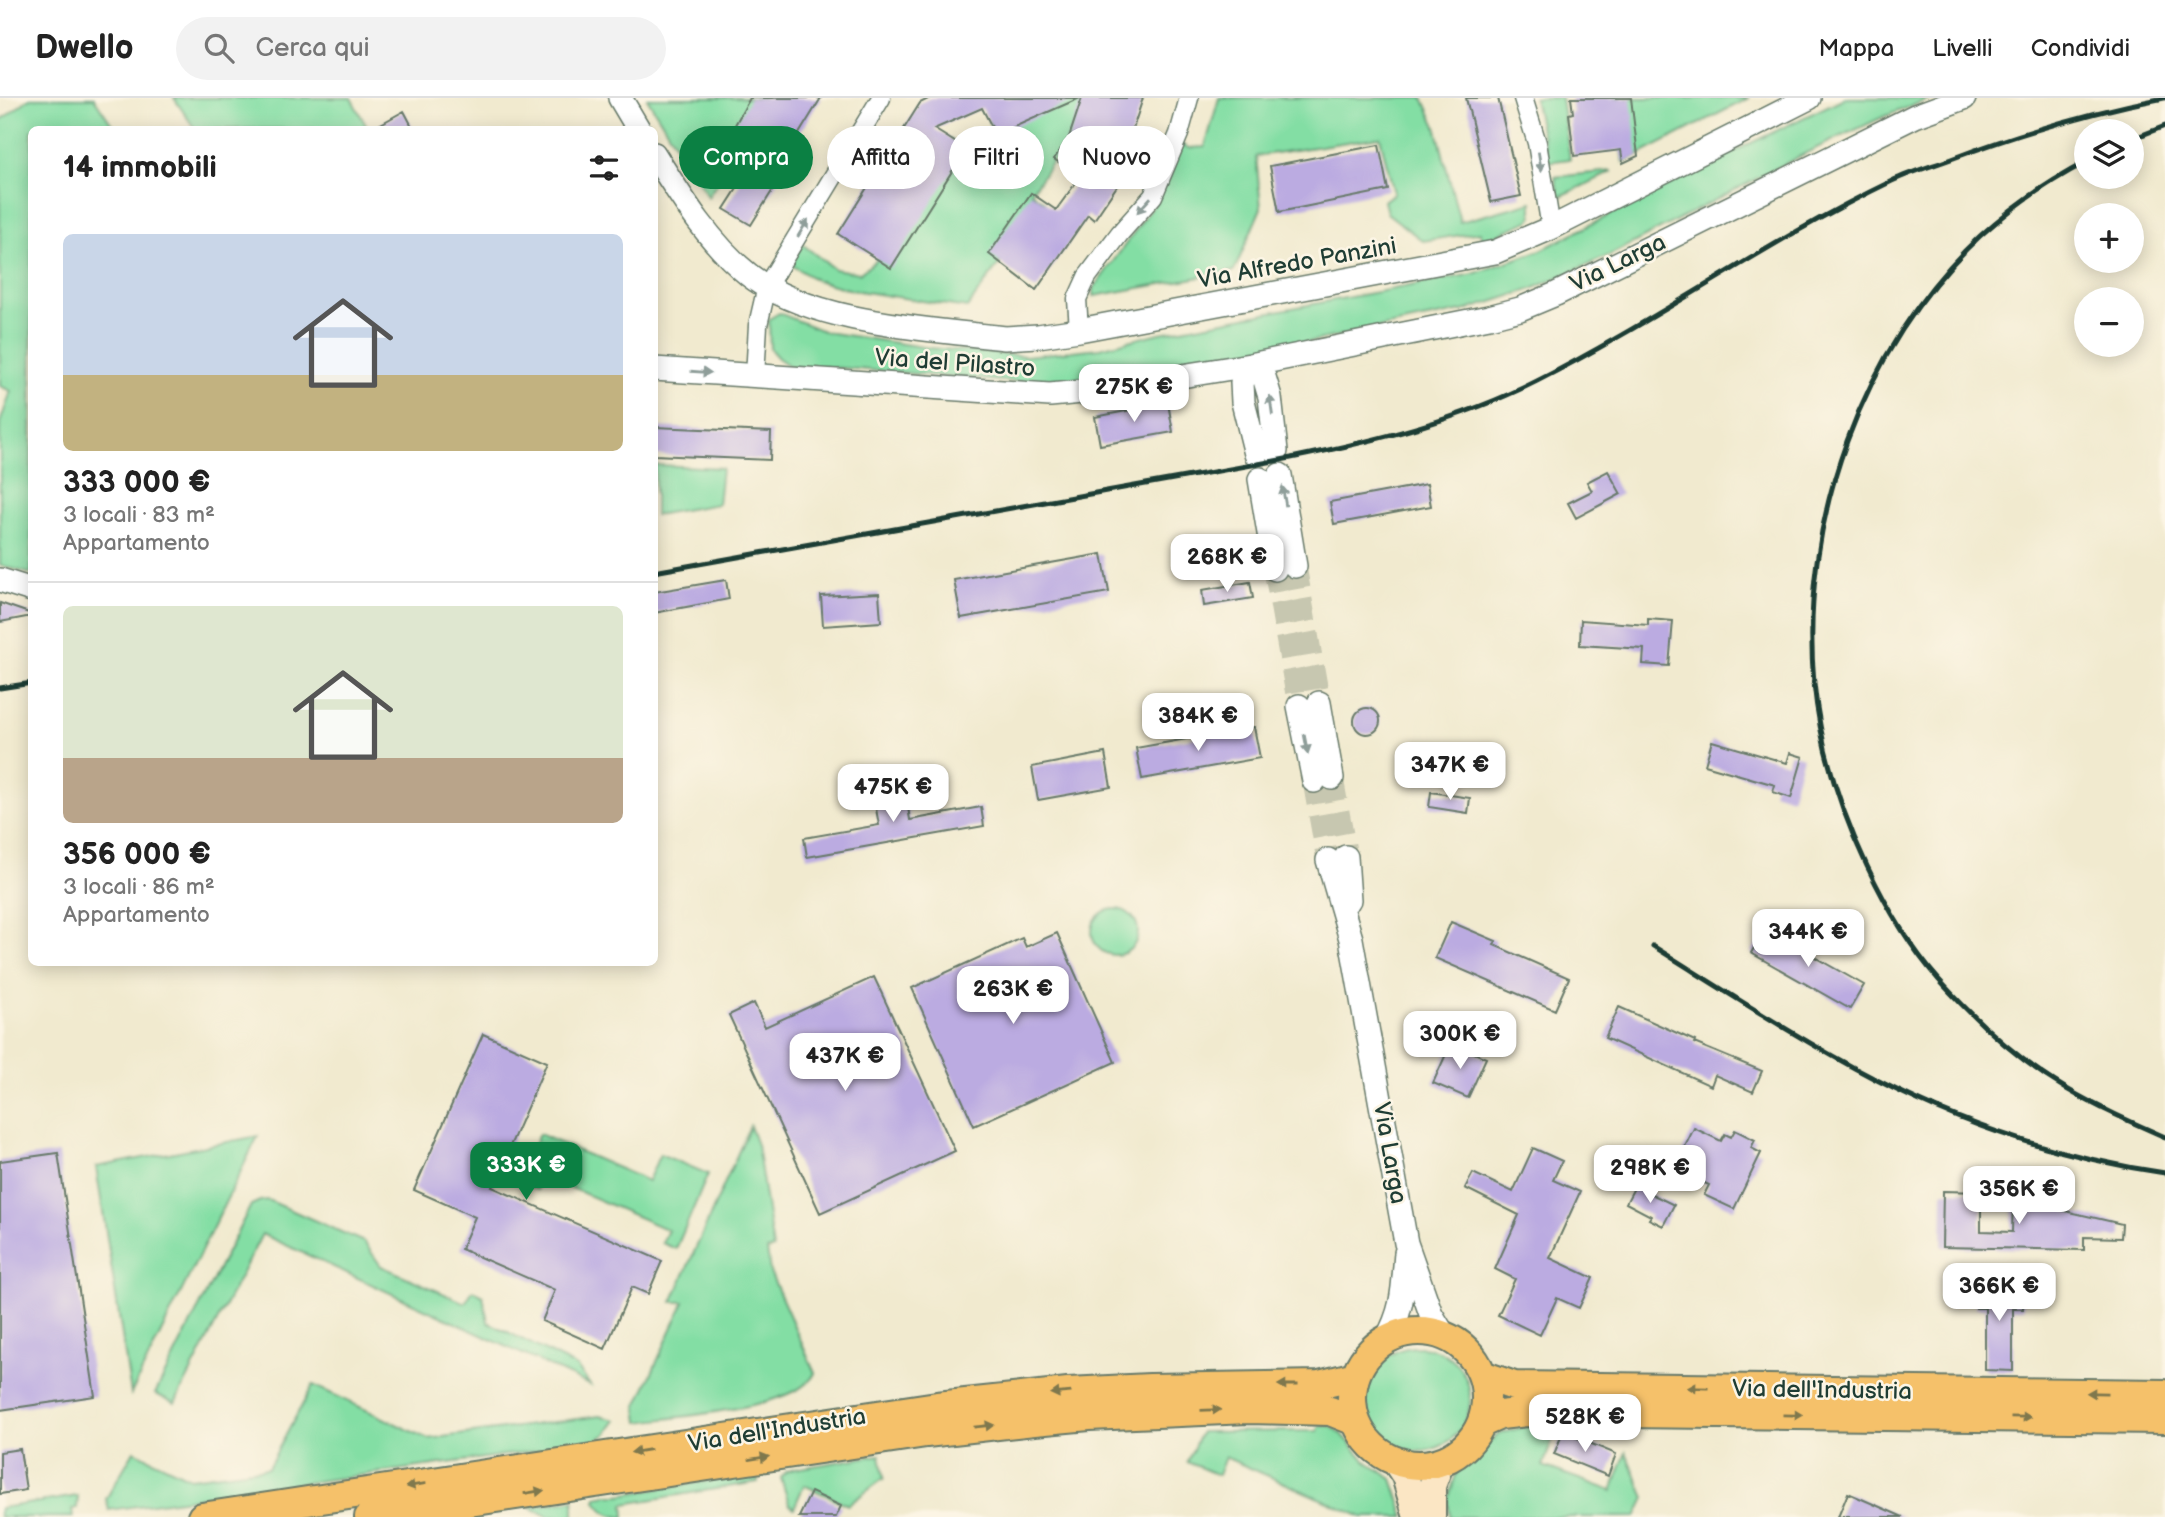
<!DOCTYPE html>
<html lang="it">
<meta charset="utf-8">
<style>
:root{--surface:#fff;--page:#f2f2f2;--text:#222;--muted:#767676;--line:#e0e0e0;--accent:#0b8043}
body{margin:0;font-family:"Balsamiq Sans",sans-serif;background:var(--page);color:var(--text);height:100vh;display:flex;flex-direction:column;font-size:26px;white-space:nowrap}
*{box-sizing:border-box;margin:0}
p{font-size:23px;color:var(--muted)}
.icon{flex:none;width:38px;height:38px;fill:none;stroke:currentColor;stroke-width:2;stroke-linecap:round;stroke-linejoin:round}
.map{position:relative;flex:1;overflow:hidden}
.panel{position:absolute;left:28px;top:28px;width:630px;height:840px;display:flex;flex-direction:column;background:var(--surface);border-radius:10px;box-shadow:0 4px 18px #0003}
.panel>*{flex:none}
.hud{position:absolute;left:679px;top:28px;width:665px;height:63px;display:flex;gap:14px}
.fabs{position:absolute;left:2074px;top:21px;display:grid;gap:14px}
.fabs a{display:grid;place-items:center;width:70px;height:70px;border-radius:50%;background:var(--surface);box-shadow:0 4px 18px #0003;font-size:35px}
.price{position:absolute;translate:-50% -60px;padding:0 16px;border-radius:14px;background:#fff;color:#222;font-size:23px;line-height:46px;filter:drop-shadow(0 2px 4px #0008)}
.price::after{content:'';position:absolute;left:50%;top:42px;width:21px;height:16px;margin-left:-10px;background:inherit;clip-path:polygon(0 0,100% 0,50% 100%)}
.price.selected{background:var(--accent);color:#fff}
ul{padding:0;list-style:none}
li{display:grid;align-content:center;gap:14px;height:371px;padding:0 35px}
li+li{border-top:2px solid var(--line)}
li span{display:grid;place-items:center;height:217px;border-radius:10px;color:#555}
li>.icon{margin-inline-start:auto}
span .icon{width:126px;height:126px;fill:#fffc;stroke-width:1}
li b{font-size:30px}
h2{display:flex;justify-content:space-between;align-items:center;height:84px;padding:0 35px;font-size:30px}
.chip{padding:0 24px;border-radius:32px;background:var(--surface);box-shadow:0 4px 18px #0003;font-size:24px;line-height:63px}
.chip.selected{background:var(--accent);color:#fff}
header{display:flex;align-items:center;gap:42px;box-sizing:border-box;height:98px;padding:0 35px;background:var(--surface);border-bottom:2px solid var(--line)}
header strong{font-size:33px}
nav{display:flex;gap:38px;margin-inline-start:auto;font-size:24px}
.search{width:490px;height:63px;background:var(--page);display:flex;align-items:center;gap:18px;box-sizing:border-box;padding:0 24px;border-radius:38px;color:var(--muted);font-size:26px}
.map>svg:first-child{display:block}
.green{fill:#83dea4;stroke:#518e6c;stroke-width:2}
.building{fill:#bbabe1}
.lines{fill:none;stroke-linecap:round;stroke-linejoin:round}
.tertiary-tunnel{stroke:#c7c7b0;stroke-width:23;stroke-dasharray:23 11;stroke-linecap:butt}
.minor-casing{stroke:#687a6a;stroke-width:21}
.tertiary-casing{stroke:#687a6a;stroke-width:26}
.secondary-casing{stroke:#687a6a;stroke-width:30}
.primary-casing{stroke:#687a6a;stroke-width:32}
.minor{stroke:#fff;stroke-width:18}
.tertiary{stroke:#fff;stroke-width:23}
.secondary{stroke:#fbe6c4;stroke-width:26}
.primary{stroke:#f5c16b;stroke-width:28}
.rail{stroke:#1f3d34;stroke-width:5}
.oneway{fill:#8f9e9a}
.oneway2{fill:#7f784d}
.labels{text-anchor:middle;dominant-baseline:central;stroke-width:5;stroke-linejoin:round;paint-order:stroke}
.street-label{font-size:24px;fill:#1f3d34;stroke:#fcf5e5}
</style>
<header>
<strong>Dwello</strong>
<div class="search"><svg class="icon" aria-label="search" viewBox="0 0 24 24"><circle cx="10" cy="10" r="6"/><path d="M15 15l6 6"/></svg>Cerca qui</div>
<nav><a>Mappa</a><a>Livelli</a><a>Condividi</a></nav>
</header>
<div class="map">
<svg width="2165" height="1419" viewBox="0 0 2165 1419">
<rect width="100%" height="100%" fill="#fcf5e5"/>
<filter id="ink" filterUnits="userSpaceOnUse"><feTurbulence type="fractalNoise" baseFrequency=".0143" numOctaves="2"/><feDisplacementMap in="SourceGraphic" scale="14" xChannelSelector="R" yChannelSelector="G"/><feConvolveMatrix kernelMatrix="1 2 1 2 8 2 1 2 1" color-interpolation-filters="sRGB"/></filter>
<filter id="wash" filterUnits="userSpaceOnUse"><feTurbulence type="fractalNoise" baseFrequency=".00686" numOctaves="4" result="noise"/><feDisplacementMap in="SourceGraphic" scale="28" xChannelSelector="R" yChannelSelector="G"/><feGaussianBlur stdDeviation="1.57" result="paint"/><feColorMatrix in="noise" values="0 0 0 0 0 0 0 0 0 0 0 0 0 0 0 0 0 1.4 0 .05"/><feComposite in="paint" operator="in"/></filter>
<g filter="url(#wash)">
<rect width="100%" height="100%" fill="#f1eacf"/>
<path class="green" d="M 30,0 L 94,0 L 115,31 L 32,32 L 31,476 L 0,467 L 0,325 L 11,293 L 0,288 L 0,23 Z
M 174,0 L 351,0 L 368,31 L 195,31 Z
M 647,0 L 763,0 L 724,75 L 708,99 Z
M 1047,0 L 1097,0 L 1031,94 L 1044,104 L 967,210 L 852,192 L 816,182 L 791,167 L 802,146 L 834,171 L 860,175 L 878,161 L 951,41 L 966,51 L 995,38 L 989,24 Z
M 1219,0 L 1423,0 L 1436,28 L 1460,124 L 1532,104 L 1532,118 L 1529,123 L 1484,142 L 1480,134 L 1423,143 L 1387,115 L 1384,103 L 1394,95 L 1380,39 L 1256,58 L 1261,110 L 1234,173 L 1094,198 L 1094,190 L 1158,101 L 1180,45 L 1189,50 L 1205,49 Z
M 1534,0 L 1561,0 L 1570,61 L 1548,64 Z
M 1615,0 L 1749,0 L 1623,65 Z
M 1844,0 L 1932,0 L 1883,19 L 1808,54 L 1608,158 L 1532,191 L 1467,212 L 1269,252 L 1048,285 L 992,282 L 844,270 L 791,269 L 778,260 L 770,251 L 769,221 L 779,215 L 826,234 L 929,250 L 1026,258 L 1100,250 L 1160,235 L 1473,176 L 1541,152 L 1751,45 Z
M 1612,73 L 1612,74 L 1559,99 L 1555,79 Z
M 655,367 L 722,370 L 718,406 L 655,417 Z
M1092 834a23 23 0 1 1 46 0a23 23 0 1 1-46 0Z
M 750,1028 L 757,1047 L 773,1150 L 767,1152 L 770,1174 L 815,1275 C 800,1310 675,1319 639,1324 L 637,1308 L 684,1204 L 672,1204 Z
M 539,1036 L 648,1083 L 660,1056 L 708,1076 L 676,1151 L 662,1145 L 668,1132 L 544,1078 L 537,1092 L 518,1084 Z
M 258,1038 L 131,1296 L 96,1069 Z
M 268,1102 L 364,1144 L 381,1168 L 465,1205 L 473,1192 L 483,1198 L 488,1224 L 577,1269 L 590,1287 L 262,1136 L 175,1305 L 155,1296 L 251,1107 L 260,1103 Z
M1366 1301a52 52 0 1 1 104 0a52 52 0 1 1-104 0Z
M 313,1287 L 428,1341 L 600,1318 L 616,1322 L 606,1336 L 593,1345 L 109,1412 L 106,1401 L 134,1353 L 190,1380 L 268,1370 Z
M 1530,1327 L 1555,1335 L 1543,1368 L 1612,1393 L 1626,1354 L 1645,1400 L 1636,1419 L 1450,1419 L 1448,1402 L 1458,1370 L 1499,1336 Z
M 1319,1328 L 1331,1328 L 1341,1335 L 1366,1363 L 1392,1381 L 1405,1419 L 1362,1419 L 1225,1359 L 1218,1377 L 1187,1364 L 1201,1334 L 1318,1333 Z
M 880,1357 L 884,1380 L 848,1407 L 804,1387 L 794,1410 L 789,1406 L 781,1380 L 786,1374 L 794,1371 Z
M 752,1376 L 758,1379 L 758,1384 L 624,1406 L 625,1419 C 611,1419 603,1414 596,1403 L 597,1399 L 607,1397 L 619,1397 Z
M 78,1398 L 77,1410 L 72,1411 L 73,1419 L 0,1419 L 0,1410 Z
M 574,1402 L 574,1419 L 550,1419 L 529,1409 Z"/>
<g id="blocks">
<path class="building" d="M 750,0 L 821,0 L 789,52 L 792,54 L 789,59 L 792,61 L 751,127 L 724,111 L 740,86 L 712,68 Z
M 930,0 L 1080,0 L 996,37 L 982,10 L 934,31 L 966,51 L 891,170 L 838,136 L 920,5 Z
M 1082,0 L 1143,0 L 1118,76 L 1123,79 L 1094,122 L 1088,117 L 1036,192 L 989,156 L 1031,95 L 1056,112 L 1080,79 L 1054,61 L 1069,39 Z
M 1466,0 L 1498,0 L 1521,98 L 1491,104 Z
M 1571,0 L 1631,0 L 1638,58 L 1623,65 L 1621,52 L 1574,58 L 1569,16 L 1573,15 Z
M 404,13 L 414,32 L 370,32 Z
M 1379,47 L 1388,92 L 1279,114 L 1270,68 Z
M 1168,305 L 1173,334 L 1100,347 L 1095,319 Z
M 654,329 L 771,334 L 770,362 L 654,357 Z
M 1608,373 L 1621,396 L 1576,420 L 1568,405 L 1592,393 L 1587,384 Z
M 1427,386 L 1431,408 L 1334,426 L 1330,404 Z
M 1102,456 L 1109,494 L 961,520 L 954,482 Z
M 726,482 L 729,501 L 654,515 L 654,494 Z
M 1250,484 L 1253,500 L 1204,508 L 1202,492 Z
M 879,495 L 881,524 L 823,528 L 821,498 Z
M 0,505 L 32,516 L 32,518 L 0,524 Z
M 1648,521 L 1673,523 L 1669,568 L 1643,566 L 1644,551 L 1580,547 L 1581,522 L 1648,527 Z
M1354 623a13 13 0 1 1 26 0a13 13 0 1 1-26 0Z
M 1254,629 L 1260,660 L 1142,681 L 1136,650 Z
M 1712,643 L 1787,665 L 1790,655 L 1803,659 L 1791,700 L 1773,694 L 1775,687 L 1705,667 Z
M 1105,655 L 1111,689 L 1038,702 L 1032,669 Z
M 904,683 L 910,722 L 981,709 L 984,728 L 807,759 L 804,740 L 879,727 L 872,689 Z
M 1431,694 L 1470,700 L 1468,715 L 1429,709 Z
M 1451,824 L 1496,843 L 1494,847 L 1569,880 L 1555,912 L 1435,860 Z
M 1765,831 L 1864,887 L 1850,911 L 1751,855 Z
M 1057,835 L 1115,964 L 974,1028 L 912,890 L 1022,840 L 1026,849 Z
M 874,879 L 955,1053 L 820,1115 L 729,917 L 754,905 L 765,929 Z
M 1619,909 L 1695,943 L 1694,945 L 1762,973 L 1753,994 L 1715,977 L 1711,988 L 1605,940 Z
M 483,936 L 547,964 L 492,1089 L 662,1163 L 648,1196 L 632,1189 L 605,1251 L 542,1223 L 555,1192 L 461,1151 L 475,1119 L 414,1092 Z
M 1451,945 L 1486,960 L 1468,1000 L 1433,985 Z
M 1694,1030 L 1721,1043 L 1725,1036 L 1731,1039 L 1735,1032 L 1755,1042 L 1751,1050 L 1761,1055 L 1734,1111 L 1704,1097 L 1709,1087 L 1674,1071 Z
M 1533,1050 L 1562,1063 L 1553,1082 L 1580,1094 L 1550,1160 L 1593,1180 L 1579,1210 L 1557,1200 L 1540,1237 L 1498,1217 L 1515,1181 L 1495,1171 L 1519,1117 L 1465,1090 L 1473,1075 L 1513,1094 Z
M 58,1055 L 95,1298 L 0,1312 L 0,1063 Z
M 1635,1088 L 1674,1107 L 1663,1128 L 1649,1121 L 1651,1118 L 1626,1105 Z
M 1943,1093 L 1981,1094 L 1981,1133 L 2012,1134 L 2013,1101 L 2122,1126 L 2121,1140 L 2084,1139 L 2084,1152 L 1942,1149 Z
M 1976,1187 L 2024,1188 L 2023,1211 L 2013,1211 L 2013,1273 L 1985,1272 L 1985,1210 L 1976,1210 Z
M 1563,1334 L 1616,1356 L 1608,1378 L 1554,1356 Z
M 20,1351 L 26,1392 L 0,1396 L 0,1354 Z
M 811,1394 L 841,1408 L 836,1419 L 799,1419 Z
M 1848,1395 L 1903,1419 L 1838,1419 Z"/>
</g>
</g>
<g filter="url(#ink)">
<use href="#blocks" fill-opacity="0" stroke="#687a6a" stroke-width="2"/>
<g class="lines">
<path class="tertiary-tunnel" d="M 1295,468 L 1319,605
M 1275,471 L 1299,608
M 1332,680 L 1346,759
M 1314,683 L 1328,762"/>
<g class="minor-casing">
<path id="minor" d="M 1523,0 L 1537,45 L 1551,130
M 1079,232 L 1077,201 L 1087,179 L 1120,135 L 1153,98 L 1179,36 L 1189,0
M 755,278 L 758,227 L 767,188 L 881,0"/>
</g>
<g class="tertiary-casing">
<path id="tertiary" d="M 620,0 L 639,32
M 654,56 C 681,99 709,145 749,177 C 812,226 929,231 1005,240 L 1038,238 L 1079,232 L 1495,154 L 1551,130 L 1809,0
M 1250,267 L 1264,279 L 1270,299 L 1276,353
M 1250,267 L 1242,285 L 1243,304 L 1256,356
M 654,271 L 1050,297 L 1082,294 L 1250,267 L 1489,219 L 1520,211 L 1556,196 L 1915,18 L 1964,0
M 1280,377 L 1295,468
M 1260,381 L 1275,471
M 0,482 L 32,492
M 1319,605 L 1332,680
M 1299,608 L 1314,683
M 1346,759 L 1349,802
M 1328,762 L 1351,841 L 1406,1145 L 1431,1216 L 1445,1239
M 1386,1242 C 1404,1211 1403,1189 1406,1155"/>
</g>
<g class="secondary-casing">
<path id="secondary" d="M 1395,1363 L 1405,1378 L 1417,1419
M 1432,1419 L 1432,1388 L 1441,1364"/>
</g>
<g class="primary-casing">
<path id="primary" d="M1352 1300a67 67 0 1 1 134 0a67 67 0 1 1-134 0Z
M 1482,1277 L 1514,1288 L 2165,1296
M 1482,1325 L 1500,1317 L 1527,1314 L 2165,1321
M 202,1419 L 937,1308 L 1068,1294 L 1150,1290 L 1319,1287 L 1355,1278
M 369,1419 L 926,1335 L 1034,1323 L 1089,1318 L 1248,1311 L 1330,1313 L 1355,1323"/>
</g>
<use href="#minor" class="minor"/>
<use href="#tertiary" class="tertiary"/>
<use href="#secondary" class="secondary"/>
<use href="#primary" class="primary"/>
<path class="rail" d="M 2132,41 L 2165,28
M 2086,64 C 2048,84 2012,109 1980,138 C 1862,248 1799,425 1814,585 C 1820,648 1840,711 1867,768 C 1886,808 1910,849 1939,882 C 1976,923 2018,962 2065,990 C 2097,1009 2131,1024 2165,1039
M 654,474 L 1291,360 C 1375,343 1460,322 1537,283 C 1658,222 1769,142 1892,83 C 1911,74 1932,68 1951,61 C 2020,35 2091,14 2164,0
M 0,590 L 32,585
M 1653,848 C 1727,894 1800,942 1877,982 C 1967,1029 2065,1060 2165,1075"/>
</g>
<defs><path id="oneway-solid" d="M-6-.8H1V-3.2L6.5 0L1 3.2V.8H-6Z" transform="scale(1.75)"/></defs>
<g class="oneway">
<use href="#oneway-solid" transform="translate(1540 64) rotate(81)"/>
<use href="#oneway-solid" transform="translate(1144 107) rotate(132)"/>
<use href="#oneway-solid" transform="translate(803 130) rotate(-59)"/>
<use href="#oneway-solid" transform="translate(701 274) rotate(4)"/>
<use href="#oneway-solid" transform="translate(1271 307) rotate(-98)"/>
<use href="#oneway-solid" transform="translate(1284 398) rotate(-100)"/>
<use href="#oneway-solid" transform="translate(1306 646) rotate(79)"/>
</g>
<g class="oneway2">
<use href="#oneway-solid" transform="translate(1288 1287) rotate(180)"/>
<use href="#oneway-solid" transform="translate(1698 1290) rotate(-179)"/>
<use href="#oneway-solid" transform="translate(1061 1295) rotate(175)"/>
<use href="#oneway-solid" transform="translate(2097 1295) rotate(-179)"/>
<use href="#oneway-solid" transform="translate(1211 1312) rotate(-2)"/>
<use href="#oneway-solid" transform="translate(1793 1317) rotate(1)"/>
<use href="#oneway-solid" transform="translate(2021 1319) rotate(1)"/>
<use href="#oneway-solid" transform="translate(984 1328) rotate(-6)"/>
<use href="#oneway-solid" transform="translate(641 1353) rotate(171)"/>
<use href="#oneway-solid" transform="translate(759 1360) rotate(-9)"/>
<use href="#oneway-solid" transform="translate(416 1387) rotate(171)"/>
<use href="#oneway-solid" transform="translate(534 1394) rotate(-9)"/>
</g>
</g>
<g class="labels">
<g class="street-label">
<text transform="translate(1297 165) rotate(-10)">Via Alfredo Panzini</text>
<text transform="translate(1618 165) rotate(-26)">Via Larga</text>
<text transform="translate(955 265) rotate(4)">Via del Pilastro</text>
<text transform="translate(1390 1055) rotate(80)">Via Larga</text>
<text transform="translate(1822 1292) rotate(1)">Via dell'Industria</text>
<text transform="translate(777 1332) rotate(-9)">Via dell'Industria</text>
</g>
</g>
</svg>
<div class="fabs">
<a><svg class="icon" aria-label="layers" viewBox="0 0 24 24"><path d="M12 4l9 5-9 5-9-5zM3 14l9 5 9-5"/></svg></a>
<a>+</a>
<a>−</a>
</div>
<b class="price" style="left:1134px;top:326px">275K €</b>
<b class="price" style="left:1227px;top:496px">268K €</b>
<b class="price" style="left:1198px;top:655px">384K €</b>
<b class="price" style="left:1450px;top:704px">347K €</b>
<b class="price" style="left:893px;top:726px">475K €</b>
<b class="price" style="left:1808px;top:871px">344K €</b>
<b class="price" style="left:1013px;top:928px">263K €</b>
<b class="price" style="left:1460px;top:973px">300K €</b>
<b class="price" style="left:845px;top:995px">437K €</b>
<b class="price selected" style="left:526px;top:1104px">333K €</b>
<b class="price" style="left:1650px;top:1107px">298K €</b>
<b class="price" style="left:2019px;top:1128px">356K €</b>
<b class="price" style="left:1999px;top:1225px">366K €</b>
<b class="price" style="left:1585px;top:1356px">528K €</b>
<div class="hud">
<a class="chip selected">Compra</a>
<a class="chip">Affitta</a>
<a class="chip">Filtri</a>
<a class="chip">Nuovo</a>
</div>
<section class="panel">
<h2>14 immobili<svg class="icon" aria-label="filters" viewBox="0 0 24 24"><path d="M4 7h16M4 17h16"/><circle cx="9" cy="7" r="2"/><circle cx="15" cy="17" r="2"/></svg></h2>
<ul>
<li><span style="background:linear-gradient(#c9d6e8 65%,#c2b280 0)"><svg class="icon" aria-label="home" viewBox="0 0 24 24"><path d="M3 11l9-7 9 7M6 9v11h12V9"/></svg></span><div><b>333 000 €</b><p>3 locali · 83 m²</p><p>Appartamento</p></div></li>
<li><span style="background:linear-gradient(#dfe7d0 70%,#b9a48a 0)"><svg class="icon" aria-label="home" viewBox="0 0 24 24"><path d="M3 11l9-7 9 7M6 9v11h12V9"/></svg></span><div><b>356 000 €</b><p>3 locali · 86 m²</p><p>Appartamento</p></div></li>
</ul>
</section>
</div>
